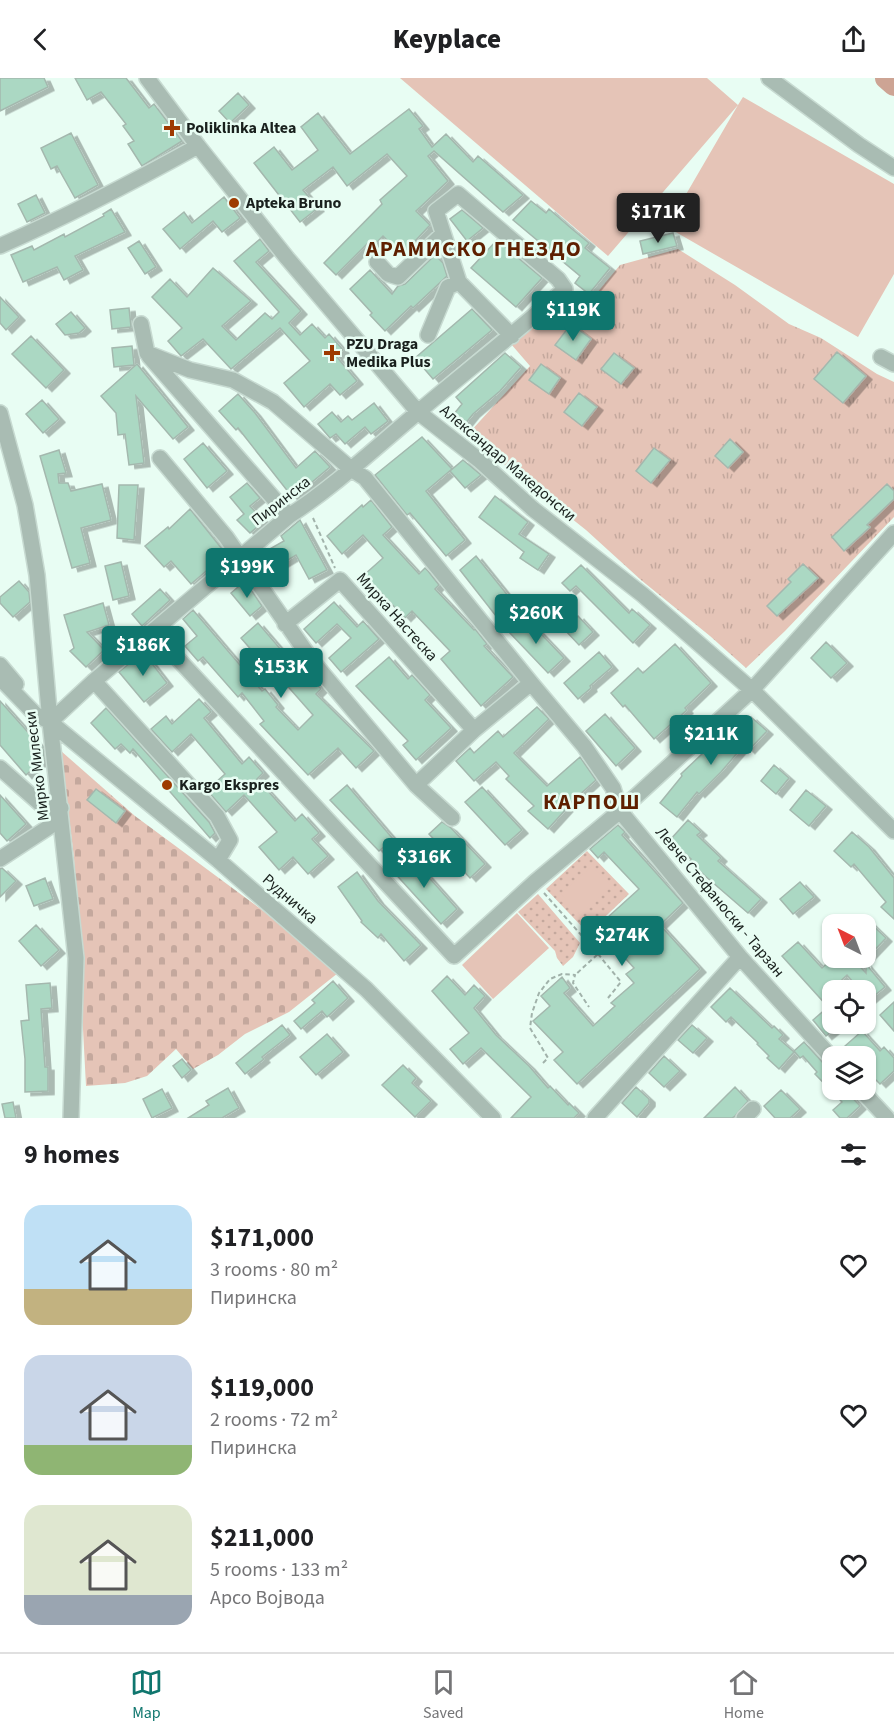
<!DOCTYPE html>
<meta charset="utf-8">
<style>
:root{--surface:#fff;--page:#f2f2f2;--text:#202124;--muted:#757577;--line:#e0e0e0;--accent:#0f766e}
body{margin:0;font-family:"Source Sans 3",sans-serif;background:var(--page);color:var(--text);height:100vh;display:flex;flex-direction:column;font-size:22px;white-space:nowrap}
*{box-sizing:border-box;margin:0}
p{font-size:20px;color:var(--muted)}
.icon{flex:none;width:33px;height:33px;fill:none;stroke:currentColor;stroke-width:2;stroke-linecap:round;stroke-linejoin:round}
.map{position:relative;height:1040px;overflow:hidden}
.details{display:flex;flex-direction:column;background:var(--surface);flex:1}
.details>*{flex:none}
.needle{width:39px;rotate:318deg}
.controls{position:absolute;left:822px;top:836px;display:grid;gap:12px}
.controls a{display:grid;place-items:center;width:54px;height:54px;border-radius:12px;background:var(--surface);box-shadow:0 2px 4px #0004;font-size:30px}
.price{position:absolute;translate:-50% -51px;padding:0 14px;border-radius:6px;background:var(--accent);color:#fff;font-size:20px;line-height:39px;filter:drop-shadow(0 2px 3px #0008)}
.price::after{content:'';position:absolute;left:50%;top:36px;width:18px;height:14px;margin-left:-9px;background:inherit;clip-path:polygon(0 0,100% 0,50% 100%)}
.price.on{background:#222;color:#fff}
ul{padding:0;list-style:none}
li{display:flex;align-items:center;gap:18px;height:150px;padding:0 24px}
li span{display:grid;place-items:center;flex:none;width:168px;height:120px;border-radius:18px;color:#555}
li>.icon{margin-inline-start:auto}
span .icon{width:72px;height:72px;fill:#fffc;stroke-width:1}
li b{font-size:26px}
h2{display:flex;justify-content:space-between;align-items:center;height:72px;padding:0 24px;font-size:26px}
header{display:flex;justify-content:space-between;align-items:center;height:78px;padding:0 24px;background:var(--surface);font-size:27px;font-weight:800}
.dock{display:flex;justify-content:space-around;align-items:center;height:84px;border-top:2px solid var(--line);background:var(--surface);font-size:16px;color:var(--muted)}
.dock a{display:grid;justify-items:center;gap:3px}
.dock .on{color:var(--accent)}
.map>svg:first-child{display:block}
.grass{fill:url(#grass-tufts)}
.cemetery{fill:url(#cemetery-stones)}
.park{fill:url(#park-dots)}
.pitch{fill:#e5c4b7}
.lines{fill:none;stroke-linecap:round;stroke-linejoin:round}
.river{stroke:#cda494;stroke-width:22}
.building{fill:#abd8c3;stroke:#a4b8ae;stroke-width:1.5;filter:url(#shadow)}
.street-casing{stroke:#c7dad1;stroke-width:18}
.path{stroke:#a1b2aa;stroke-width:2;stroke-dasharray:4.5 3;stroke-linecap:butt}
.street{stroke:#a9bcb3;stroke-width:15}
.poi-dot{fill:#9e3a00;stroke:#e8fdf3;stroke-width:2}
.labels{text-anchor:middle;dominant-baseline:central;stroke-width:5;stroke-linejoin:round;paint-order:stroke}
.poi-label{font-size:16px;font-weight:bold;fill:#19201d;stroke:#e8fdf3;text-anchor:start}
.street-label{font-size:16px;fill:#19201d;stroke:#e8fdf3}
.district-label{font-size:22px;font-weight:bold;letter-spacing:1.5px;fill:#5e1f00;stroke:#e8fdf3}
</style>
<header><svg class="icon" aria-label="back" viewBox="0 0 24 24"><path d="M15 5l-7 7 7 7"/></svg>Keyplace<svg class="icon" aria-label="share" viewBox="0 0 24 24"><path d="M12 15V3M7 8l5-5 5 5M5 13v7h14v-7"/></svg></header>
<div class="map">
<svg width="894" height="1040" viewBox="0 0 894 1040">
<defs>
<pattern id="grass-tufts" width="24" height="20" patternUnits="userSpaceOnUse" patternTransform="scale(1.5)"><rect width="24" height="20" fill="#e5c4b7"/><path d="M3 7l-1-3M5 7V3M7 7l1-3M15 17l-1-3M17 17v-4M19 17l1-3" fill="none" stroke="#c4a89d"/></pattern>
<pattern id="cemetery-stones" width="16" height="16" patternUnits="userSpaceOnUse" patternTransform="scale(1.5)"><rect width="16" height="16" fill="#e5c4b7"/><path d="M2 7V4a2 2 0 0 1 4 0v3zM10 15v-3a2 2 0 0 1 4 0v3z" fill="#c4a89d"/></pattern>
<pattern id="park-dots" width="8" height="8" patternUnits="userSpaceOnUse" patternTransform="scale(1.5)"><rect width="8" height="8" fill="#e5c4b7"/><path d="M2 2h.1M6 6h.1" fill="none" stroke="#c4a89d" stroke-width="1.8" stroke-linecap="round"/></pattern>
<filter id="shadow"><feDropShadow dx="6" dy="3.5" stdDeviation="0" flood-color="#0004"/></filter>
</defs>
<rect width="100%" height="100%" fill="#e8fdf3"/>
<path class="grass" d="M 678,171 L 735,207 L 789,246 L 821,260 L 877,296 L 894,304 L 894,439 L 785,553 L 746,590 L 710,558 L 641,502 L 586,452 L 498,382 L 470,354 L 530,288 L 511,266 L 570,213 L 587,227 L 620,187 Z"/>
<path class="cemetery" d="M 61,673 L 135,738 L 262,832 L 338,895 L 289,934 L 245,956 L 218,977 L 193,991 L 176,971 L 147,998 L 125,1005 L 86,1008 L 74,780 Z"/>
<path class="park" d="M 587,773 L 629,816 L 588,855 L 546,811 Z
M 538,816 L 580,865 L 573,879 L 563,888 L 557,880 L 555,873 L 518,834 Z"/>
<path class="pitch" d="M 400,0 L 707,0 L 738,27 L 743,19 L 894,106 L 894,196 L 858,259 L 667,149 L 738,27 L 608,178 Z
M 592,788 L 611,808 L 580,837 L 561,816 Z
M 517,835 L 549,870 L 493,921 L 462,887 Z"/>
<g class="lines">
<path class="river" d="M 886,0 L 894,7"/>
</g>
<path class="building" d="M 0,0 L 44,0 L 48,9 L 0,33 Z
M 75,0 L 126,0 L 149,30 L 154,26 L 182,63 L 142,88 L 128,66 L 134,63 L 123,48 L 126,46 L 101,14 L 87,22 Z
M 238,15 L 249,27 L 230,45 L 219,33 Z
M 409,31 L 423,48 L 419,51 L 432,69 L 446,56 L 473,84 L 478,78 L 523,117 L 503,134 L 434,73 L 428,78 L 448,103 L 416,133 L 430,147 L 402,177 L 383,158 L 374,167 L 370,163 L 336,197 L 324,185 L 382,126 L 380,122 L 407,98 L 387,76 L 347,108 L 333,89 L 303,112 L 318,130 L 300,144 L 254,85 L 274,69 L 292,92 L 318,72 L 301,49 L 318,35 L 350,76 Z
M 71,55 L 98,107 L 75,120 L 57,88 L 51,91 L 41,70 Z
M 36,117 L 45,135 L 27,144 L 18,126 Z
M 224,119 L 240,140 L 222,154 L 213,143 L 180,171 L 163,151 L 184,134 L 192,145 Z
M 531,123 L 546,135 L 549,131 L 572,151 L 589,165 L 585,170 L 610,190 L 589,216 L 575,205 L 580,198 L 513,142 Z
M 111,131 L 125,154 L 75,178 L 83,192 L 64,202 L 57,189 L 23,204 L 11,177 L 32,168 L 34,172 L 64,156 L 65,159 L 104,138 L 103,136 Z
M 462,132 L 483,150 L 467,163 L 450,141 Z
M 673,155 L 677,168 L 643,176 L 640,163 Z
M 260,161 L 269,173 L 256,184 L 301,233 L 289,245 L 300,257 L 312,246 L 325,260 L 329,256 L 343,272 L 336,278 L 357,303 L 340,317 L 330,306 L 304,329 L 284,305 L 310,283 L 280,250 L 231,291 L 203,261 L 181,278 L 168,263 L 182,250 L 152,219 L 170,201 L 187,219 L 213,190 L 251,223 L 222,248 L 236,262 L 265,235 L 272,241 L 279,234 L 234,183 Z
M 497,162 L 542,200 L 516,229 L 471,190 Z
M 139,163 L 156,189 L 145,196 L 128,170 Z
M 435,177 L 443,185 L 447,198 L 413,230 L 411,228 L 385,253 L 370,237 L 372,235 L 350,211 L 370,192 L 392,216 L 398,208 L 405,206 Z
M 0,219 L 19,239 L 6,252 L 0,245 Z
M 129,230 L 131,249 L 112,251 L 110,232 Z
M 472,231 L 492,252 L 433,301 L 415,280 Z
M 71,234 L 85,250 L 79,255 L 65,257 L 56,246 Z
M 571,246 L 591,261 L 576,282 L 555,267 Z
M 31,258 L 64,292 L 46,310 L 12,276 Z
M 132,268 L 134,287 L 114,289 L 112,270 Z
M 837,274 L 866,298 L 843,325 L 814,301 Z
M 505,275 L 521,289 L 500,313 L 473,336 L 461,351 L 449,342 L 462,326 L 456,319 Z
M 614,275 L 634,290 L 621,306 L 601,291 Z
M 137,286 L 188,349 L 173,361 L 136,318 L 144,385 L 129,387 L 125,356 L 118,357 L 116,335 L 101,318 Z
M 541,286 L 560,300 L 549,316 L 529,302 Z
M 579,315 L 597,329 L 582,348 L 564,334 Z
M 238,316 L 255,335 L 296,390 L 315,373 L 330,389 L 293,420 L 238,350 L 236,352 L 219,333 Z
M 42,322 L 59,341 L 43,355 L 26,336 Z
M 374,325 L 388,343 L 371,356 L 365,349 L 345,366 L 336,356 L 330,360 L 318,346 L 332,334 L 341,344 L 348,338 L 352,342 Z
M 422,359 L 452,391 L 426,413 L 465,462 L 446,478 L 410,435 L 407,437 L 375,397 Z
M 730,361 L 743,374 L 728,390 L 715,378 Z
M 203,365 L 227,393 L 207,410 L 184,381 Z
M 654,370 L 670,382 L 651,405 L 636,393 Z
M 59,372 L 66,395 L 58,396 L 59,405 L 68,405 L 71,413 L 102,406 L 111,442 L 81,450 L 90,485 L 72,490 L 40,378 Z
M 463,382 L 481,397 L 465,410 L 450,393 Z
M 247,405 L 260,420 L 250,428 L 262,441 L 262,445 L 250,455 L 237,442 L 244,436 L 230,419 Z
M 887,406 L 894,413 L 894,421 L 867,447 L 870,449 L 844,473 L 832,459 Z
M 119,407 L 138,407 L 134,462 L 117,460 Z
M 495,418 L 528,444 L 519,456 L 549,476 L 538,492 L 520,480 L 524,474 L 479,439 Z
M 371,422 L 392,449 L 383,457 L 419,496 L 425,490 L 428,493 L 439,507 L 435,511 L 474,552 L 475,551 L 487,566 L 484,568 L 513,599 L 481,628 L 441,581 L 450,573 L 412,533 L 405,540 L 364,497 L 383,480 L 363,457 L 342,476 L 327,458 L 362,427 L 363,429 Z
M 190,431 L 226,476 L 191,506 L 171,483 L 164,489 L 145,468 L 168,449 L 169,451 Z
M 300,442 L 327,492 L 309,501 L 296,477 L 268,494 L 259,477 L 284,463 L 281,458 Z
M 476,478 L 513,524 L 496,538 L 460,492 Z
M 121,484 L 129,518 L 113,522 L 105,488 Z
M 803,486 L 818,500 L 777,538 L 767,528 L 791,504 L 788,501 Z
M 581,487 L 629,535 L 632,531 L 650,547 L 633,565 L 576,508 L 570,513 L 562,505 Z
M 19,503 L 29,514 L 30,524 L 13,539 L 0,525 L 0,519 Z
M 245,503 L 262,528 L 250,538 L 231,515 Z
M 160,511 L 170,522 L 142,548 L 132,536 Z
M 334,524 L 357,549 L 363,543 L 379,561 L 341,594 L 329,580 L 351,560 L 337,546 L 316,565 L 304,551 Z
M 103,525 L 109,547 L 87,554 L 104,572 L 86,589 L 70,573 L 74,570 L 64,537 Z
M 193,532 L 262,613 L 265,611 L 278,627 L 276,629 L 298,652 L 313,637 L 283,603 L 281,606 L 241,560 L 258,545 L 306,601 L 310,598 L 321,611 L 316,616 L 374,673 L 356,690 L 338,670 L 308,697 L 260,646 L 264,643 L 242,615 L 238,619 L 203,579 L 198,583 L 185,568 L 197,558 L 183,541 Z
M 578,538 L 593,554 L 579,567 L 564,551 Z
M 525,539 L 564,580 L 548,595 L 509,554 Z
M 826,564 L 847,585 L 831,600 L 811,580 Z
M 675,566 L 711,605 L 685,630 L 687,632 L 654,661 L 625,627 L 623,629 L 611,615 L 638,590 L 643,595 Z
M 143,574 L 167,605 L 144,624 L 119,594 Z
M 599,574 L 612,589 L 590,608 L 591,610 L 578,621 L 564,605 Z
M 389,579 L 408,601 L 412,597 L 430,617 L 425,622 L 451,650 L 416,682 L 403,667 L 408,663 L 356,608 Z
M 199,621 L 211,634 L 204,640 L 242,686 L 249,679 L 263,695 L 257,701 L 295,743 L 302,736 L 319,755 L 312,761 L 328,778 L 308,796 L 293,779 L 279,792 L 259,769 L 277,754 L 244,717 L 226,734 L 207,712 L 225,696 L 191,656 L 172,674 L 151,651 L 166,638 L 172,646 Z
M 0,623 L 43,671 L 44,681 L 26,697 L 0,667 Z
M 537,629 L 549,641 L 514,675 L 547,708 L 580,679 L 596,702 L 566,729 L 567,730 L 548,751 L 528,733 L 534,728 L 506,701 L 509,698 L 496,684 L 474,703 L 456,683 L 470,670 L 474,675 L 498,653 L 503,659 Z
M 106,630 L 209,744 L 215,755 L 210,760 L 133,671 L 130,675 L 121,666 L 115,671 L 91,645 Z
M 605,636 L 635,670 L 616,688 L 586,653 Z
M 751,639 L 767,653 L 749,672 L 744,667 L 721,694 L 699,716 L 697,714 L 677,739 L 660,725 L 682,698 L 681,696 L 703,675 L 716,658 L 720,655 L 729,663 Z
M 774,687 L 789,700 L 776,716 L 761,703 Z
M 347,707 L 393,761 L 379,773 L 330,722 Z
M 482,709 L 522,752 L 505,767 L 465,724 Z
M 96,711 L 125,733 L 116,745 L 87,722 Z
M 806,712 L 826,728 L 809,748 L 790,732 Z
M 0,717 L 26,746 L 7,763 L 0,755 Z
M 688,742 L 701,754 L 697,757 L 721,780 L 718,783 L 761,821 L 748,835 L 704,797 L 690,783 L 691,781 L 670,762 Z
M 442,744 L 451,750 L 485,786 L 470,800 L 429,756 Z
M 618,747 L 625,754 L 622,757 L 683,825 L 660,847 L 700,891 L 577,1006 L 554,982 L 563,974 L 533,943 L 550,928 L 541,918 L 562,899 L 570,910 L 564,915 L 593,948 L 615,928 L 611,925 L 634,905 L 626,896 L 634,890 L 597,849 L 639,811 L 604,774 L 598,780 L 590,771 Z
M 852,754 L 869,769 L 894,800 L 894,841 L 881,829 L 886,824 L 854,786 L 851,789 L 834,773 Z
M 408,776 L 457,831 L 441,846 L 391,791 Z
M 2,790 L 16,803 L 0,819 L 0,791 Z
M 357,794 L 378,823 L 421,867 L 404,883 L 381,856 L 378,860 L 361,844 L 362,843 L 338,809 Z
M 45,800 L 53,821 L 34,828 L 26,808 Z
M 800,804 L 814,819 L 793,836 L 780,821 Z
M 866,841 L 886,860 L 866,881 Z
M 36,847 L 59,872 L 41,888 L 19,863 Z
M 798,864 L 822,890 L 834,879 L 851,879 L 866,895 L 866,886 L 885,909 L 869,922 L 866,918 L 866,912 L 860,912 L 847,897 L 832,911 L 832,945 L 842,945 L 826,958 L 813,942 L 828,929 L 782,878 Z
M 447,898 L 465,917 L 474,907 L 485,918 L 474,930 L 496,957 L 529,988 L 548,1010 L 550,1008 L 568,1027 L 569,1025 L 579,1035 L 574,1040 L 511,1040 L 531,1019 L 481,970 L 463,986 L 450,971 L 469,955 L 432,913 Z
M 333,903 L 348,920 L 327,939 L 322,933 L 301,951 L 294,943 L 315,925 L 312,922 Z
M 50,905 L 52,930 L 41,931 L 45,989 L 48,989 L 48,1013 L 25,1014 L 25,981 L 21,943 L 29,942 L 26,907 Z
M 730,910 L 772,950 L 774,948 L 783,957 L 779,961 L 794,974 L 779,991 L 767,980 L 769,978 L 757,966 L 758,965 L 731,939 L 726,944 L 711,929 Z
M 894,924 L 894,953 L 880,937 Z
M 282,947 L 290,957 L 262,979 L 264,981 L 245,996 L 236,985 Z
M 692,947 L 707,960 L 693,975 L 678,962 Z
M 862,953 L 880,973 L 884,969 L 894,980 L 894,993 L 880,1006 L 866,992 L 866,978 L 853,978 L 845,968 Z
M 327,956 L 343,974 L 316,997 L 300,979 Z
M 804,964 L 825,987 L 832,990 L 832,1011 L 844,1011 L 860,1028 L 847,1040 L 840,1040 L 833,1032 L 842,1024 L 815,996 L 817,994 L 803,978 L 800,980 L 794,973 Z
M 664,978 L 680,993 L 664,1009 L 649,995 Z
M 182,981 L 191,992 L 182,1000 L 173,988 Z
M 403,987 L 416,1000 L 412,1005 L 431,1023 L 415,1039 L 382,1007 Z
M 636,1009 L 649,1021 L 649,1025 L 637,1039 L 622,1025 Z
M 735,1009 L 748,1023 L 735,1038 L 732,1040 L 704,1040 Z
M 228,1010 L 239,1030 L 222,1040 L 188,1040 L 209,1027 L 206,1023 Z
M 162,1011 L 172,1030 L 152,1040 L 143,1021 Z
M 781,1012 L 800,1031 L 790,1040 L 775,1040 L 764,1028 Z
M 13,1024 L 16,1040 L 5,1040 L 2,1026 Z"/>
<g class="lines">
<g class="street-casing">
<path id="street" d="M 147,0 L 198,68 L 287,180 L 418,334 L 479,382 L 533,431 L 643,517 L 752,612 L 894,753
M 769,0 L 859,67 L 894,90
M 0,168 C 68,138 133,104 198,68
M 377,184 L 388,196 L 398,199 L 443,156
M 141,246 L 147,275 L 190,292 L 233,302 L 273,324 L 351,391 L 365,400 L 531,605 L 584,668 L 613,710 L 620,733 L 740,879 L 832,980
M 428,257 L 448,209 L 459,204
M 149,278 L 289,438
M 881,279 L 894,286
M 0,335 L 25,427 L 37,497 L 50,644 L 76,880 L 71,1040
M 160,380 L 226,459 L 313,584 L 416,707 L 452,740
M 285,546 L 340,502 L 474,652
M 153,554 L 454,878 L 535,804 L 620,733 L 752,612 L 894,455
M 0,587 L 16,606
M 0,600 L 35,636 L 50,644 L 218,782 L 366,911 L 493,1040
M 94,603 L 217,738 L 230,762 L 218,782
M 50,644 L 94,603 L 289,438 C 335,408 375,370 417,335 C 466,293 517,254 565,211 L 558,201 L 458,116 L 436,133 L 459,204 L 512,258
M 0,690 L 44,729 L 61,730 L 49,749 L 0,781
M 416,707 L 474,652 L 531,605
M 860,1011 L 887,1040
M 595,1040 L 740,879
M 744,1040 L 753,1031"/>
</g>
<path class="path" d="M 313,440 L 335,490
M 544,815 L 598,876 L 575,897
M 598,876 L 621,904 L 608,920
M 543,985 L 548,980 L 530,950 L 532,935 L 539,915 L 550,901 L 562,896 L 575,897 L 573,905 L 589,929"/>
<use href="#street" class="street"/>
</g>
<g class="poi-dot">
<path d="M169 41h6v6h6v6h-6v6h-6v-6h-6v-6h6z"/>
<circle cx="234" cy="125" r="6"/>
<path d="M329 266h6v6h6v6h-6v6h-6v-6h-6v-6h6z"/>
<circle cx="167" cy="707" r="6"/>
</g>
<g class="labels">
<g class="poi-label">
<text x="186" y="50">Poliklinka Altea</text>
<text x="246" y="125">Apteka Bruno</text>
<text x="346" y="266">PZU Draga<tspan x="346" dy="18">Medika Plus</tspan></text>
<text x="179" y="707">Kargo Ekspres</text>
</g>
<g class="street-label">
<text transform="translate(508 385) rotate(40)">Александар Македонски</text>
<text transform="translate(281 423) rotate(-38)">Пиринска</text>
<text transform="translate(397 539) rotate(48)">Мирка Настеска</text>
<text transform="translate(37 688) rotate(-97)">Мирко Милески</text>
<text transform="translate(290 821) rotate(41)">Рудничка</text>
<text transform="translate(720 824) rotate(50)">Левче Стефаноски - Тарзан</text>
</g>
<g class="district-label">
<text x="474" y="171">АРАМИСКО ГНЕЗДО</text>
<text x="592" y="724">КАРПОШ</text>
</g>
</g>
</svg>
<div class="controls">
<a><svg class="needle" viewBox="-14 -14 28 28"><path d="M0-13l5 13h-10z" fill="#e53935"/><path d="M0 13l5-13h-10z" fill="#757577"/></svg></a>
<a><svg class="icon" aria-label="locate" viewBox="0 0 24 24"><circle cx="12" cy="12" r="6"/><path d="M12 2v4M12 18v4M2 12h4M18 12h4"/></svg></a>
<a><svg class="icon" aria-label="layers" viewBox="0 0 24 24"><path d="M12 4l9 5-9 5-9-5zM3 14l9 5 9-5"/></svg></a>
</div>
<b class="price on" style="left:658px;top:166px">$171K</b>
<b class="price" style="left:573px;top:264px">$119K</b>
<b class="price" style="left:247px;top:521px">$199K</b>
<b class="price" style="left:536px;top:567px">$260K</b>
<b class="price" style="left:143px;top:599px">$186K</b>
<b class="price" style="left:281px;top:621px">$153K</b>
<b class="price" style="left:711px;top:688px">$211K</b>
<b class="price" style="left:424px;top:811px">$316K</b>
<b class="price" style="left:622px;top:889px">$274K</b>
</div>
<section class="details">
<h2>9 homes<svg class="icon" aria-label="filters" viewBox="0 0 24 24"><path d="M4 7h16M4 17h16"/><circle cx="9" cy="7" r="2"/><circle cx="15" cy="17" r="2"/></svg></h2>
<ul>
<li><span style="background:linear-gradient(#bfe0f5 70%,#c2b280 0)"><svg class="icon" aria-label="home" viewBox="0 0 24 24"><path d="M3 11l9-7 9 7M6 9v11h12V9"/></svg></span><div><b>$171,000</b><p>3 rooms · 80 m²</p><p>Пиринска</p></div><svg class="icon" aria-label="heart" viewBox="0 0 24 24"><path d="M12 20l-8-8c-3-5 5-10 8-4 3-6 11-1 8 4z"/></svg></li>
<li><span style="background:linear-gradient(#c9d6e8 75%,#8fb573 0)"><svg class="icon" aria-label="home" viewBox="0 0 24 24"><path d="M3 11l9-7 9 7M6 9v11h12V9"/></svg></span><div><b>$119,000</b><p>2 rooms · 72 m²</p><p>Пиринска</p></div><svg class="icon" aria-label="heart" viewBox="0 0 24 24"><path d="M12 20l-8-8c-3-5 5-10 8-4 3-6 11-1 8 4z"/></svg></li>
<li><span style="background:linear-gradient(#dfe7d0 75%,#9aa5b1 0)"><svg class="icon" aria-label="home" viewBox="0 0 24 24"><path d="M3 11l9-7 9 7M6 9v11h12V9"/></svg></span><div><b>$211,000</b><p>5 rooms · 133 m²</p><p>Арсо Војвода</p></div><svg class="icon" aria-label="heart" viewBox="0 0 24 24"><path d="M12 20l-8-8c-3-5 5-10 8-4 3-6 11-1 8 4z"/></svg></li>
</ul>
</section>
<nav class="dock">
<a class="on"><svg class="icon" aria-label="map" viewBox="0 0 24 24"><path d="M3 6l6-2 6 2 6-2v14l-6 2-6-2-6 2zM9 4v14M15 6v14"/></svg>Map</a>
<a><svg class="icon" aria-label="saved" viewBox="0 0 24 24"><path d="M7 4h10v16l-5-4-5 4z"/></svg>Saved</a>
<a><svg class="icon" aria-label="home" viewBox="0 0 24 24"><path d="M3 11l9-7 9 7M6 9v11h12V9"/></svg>Home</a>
</nav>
